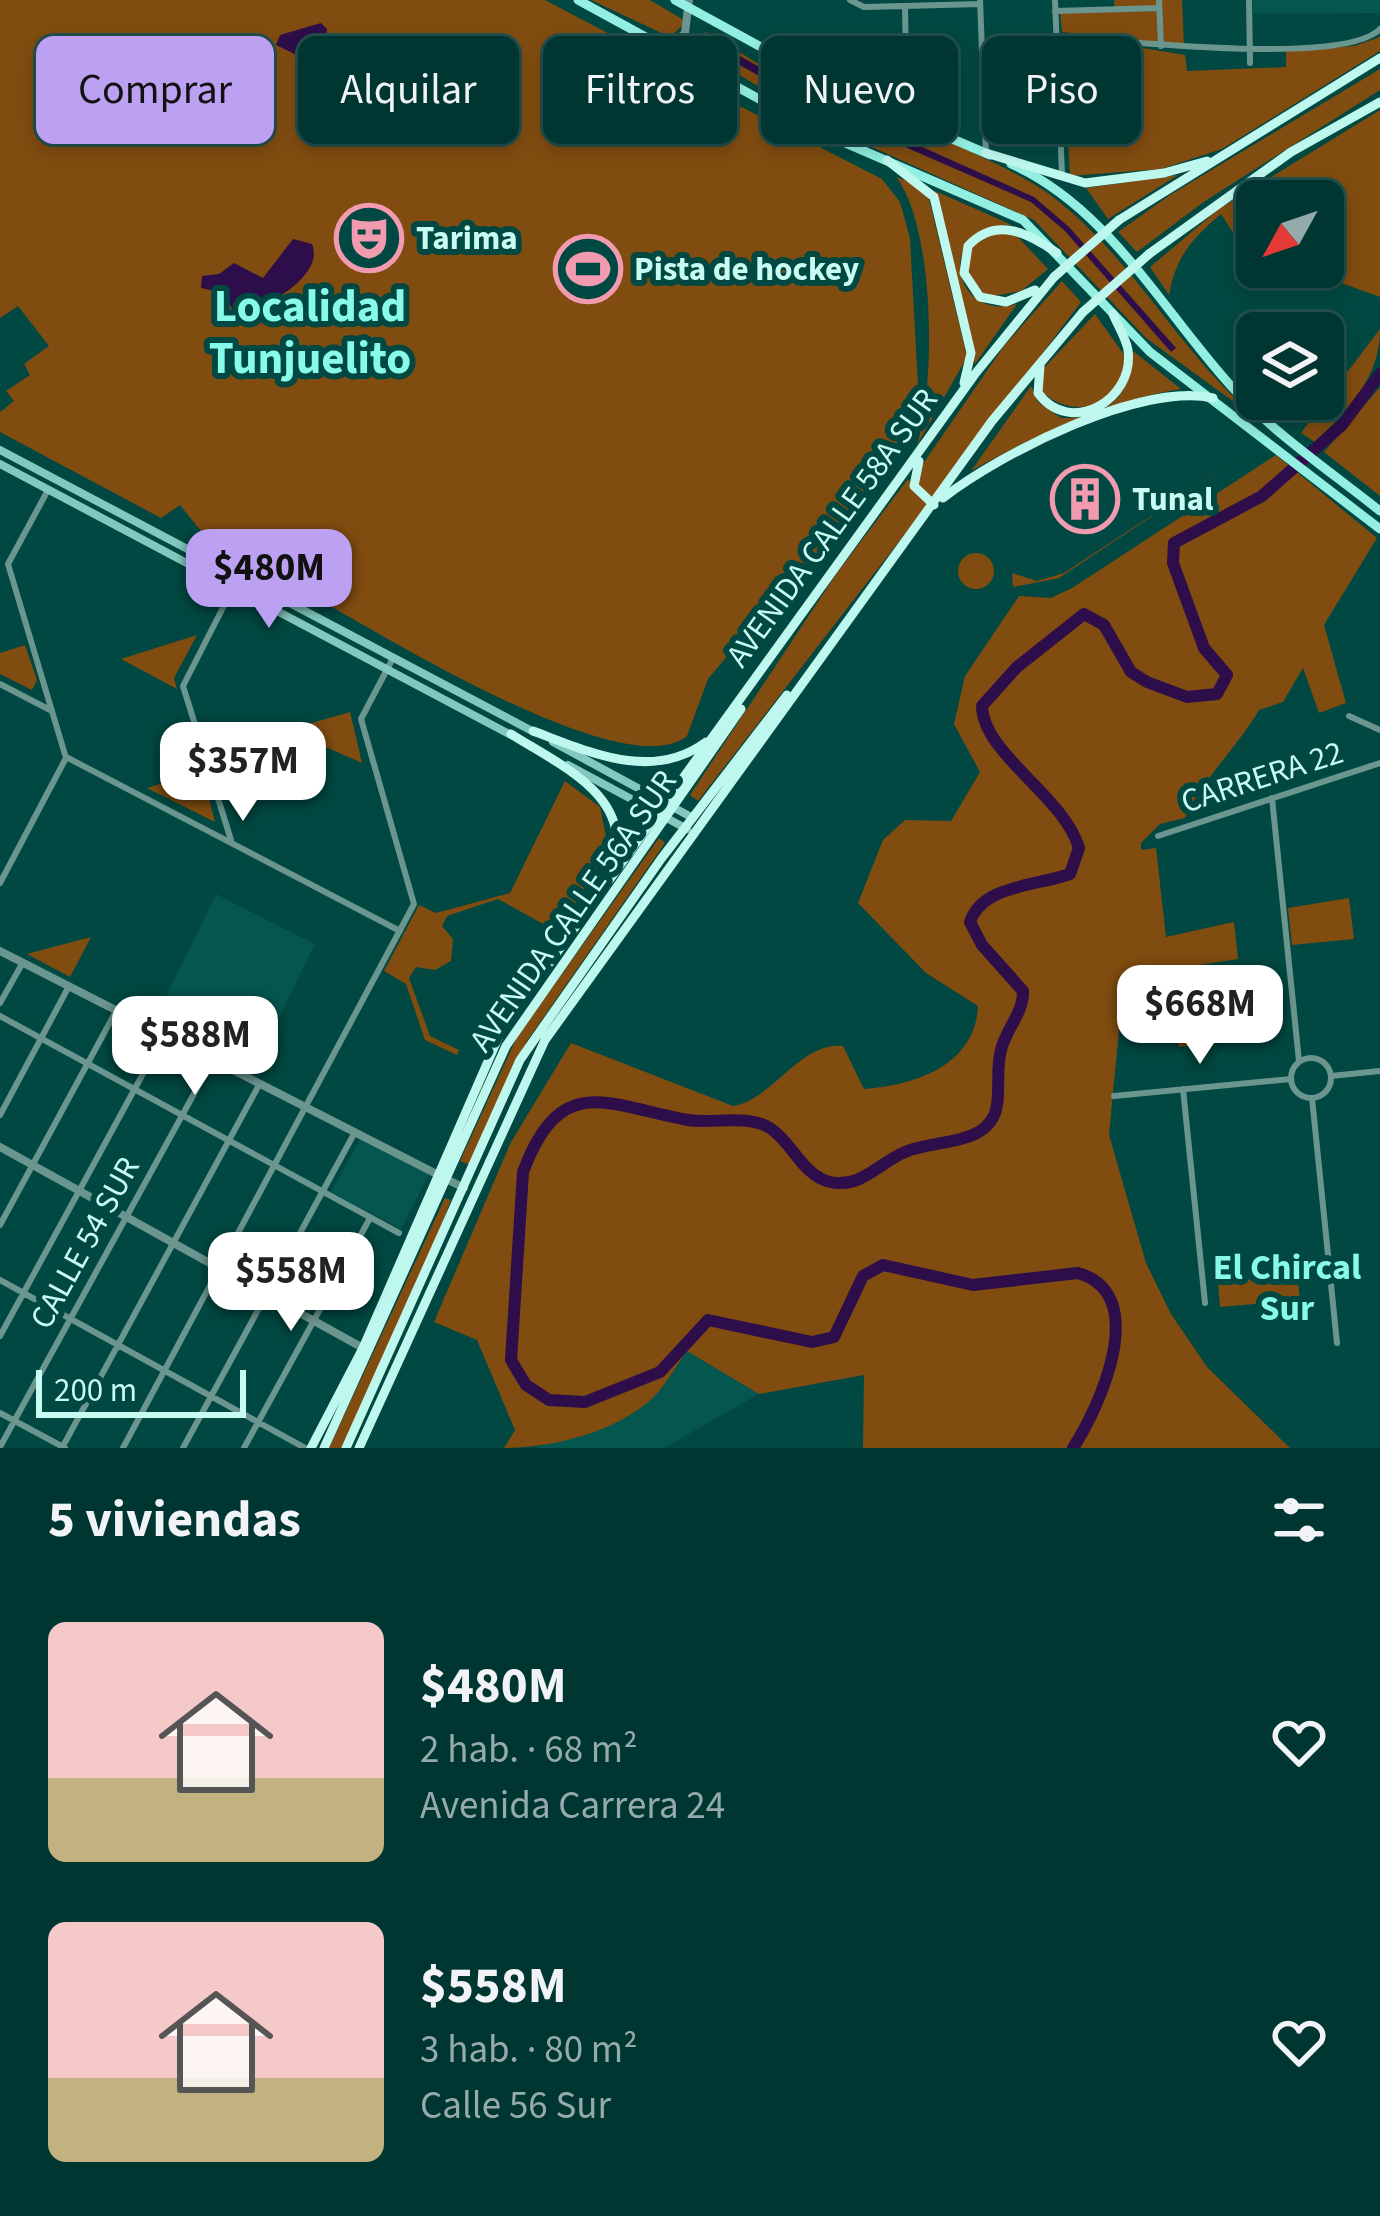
<!DOCTYPE html>
<html lang="es">
<meta charset="utf-8">
<style>
:root{--surface:#003631;--page:#0e413d;--text:#f1f3f6;--muted:#95abab;--line:#22504d;--accent:#bca0f2}
body{margin:0;font-family:"Source Sans 3",sans-serif;background:var(--page);color:var(--text);height:100vh;display:flex;flex-direction:column;font-size:45px;white-space:nowrap}
*{box-sizing:border-box;margin:0}
p{font-size:39px;color:var(--muted)}
.icon{flex:none;width:66px;height:66px;fill:none;stroke:currentColor;stroke-width:2;stroke-linecap:round;stroke-linejoin:round}
.map{position:relative;height:1448px;overflow:hidden}
.drawer{display:flex;flex-direction:column;background:var(--surface);flex:1}
.drawer>*{flex:none}
.banner{position:absolute;left:36px;top:36px;width:1308px;height:108px;display:flex;gap:24px}
.needle{width:78px;rotate:230deg}
.fabs{position:absolute;left:1236px;top:180px;display:grid;gap:24px}
.fabs a{display:grid;place-items:center;width:108px;height:108px;border-radius:18px;background:var(--surface);box-shadow:0 6px 18px #0003,0 0 0 3px var(--line);font-size:60px}
.scale{position:absolute;left:36px;bottom:30px;width:210px;box-sizing:border-box;padding-left:12px;border:6px solid #c8fcf3;border-top:0;font-size:33px;line-height:42px;white-space:nowrap;color:#c8fcf3;-webkit-text-stroke:9px #004841;paint-order:stroke}
.price{position:absolute;translate:-50% -102px;padding:0 27px;border-radius:24px;background:#fff;color:#222;font-size:39px;line-height:78px;filter:drop-shadow(0 3px 6px #0008)}
.price::after{content:'';position:absolute;left:50%;top:72px;width:36px;height:27px;margin-left:-18px;background:inherit;clip-path:polygon(0 0,100% 0,50% 100%)}
.price.active{background:var(--accent);color:#111}
ul{padding:0;list-style:none}
li{display:flex;align-items:center;gap:36px;height:300px;padding:0 48px}
li span{display:grid;place-items:center;flex:none;width:336px;height:240px;border-radius:18px;color:#555}
li>.icon{margin-inline-start:auto}
span .icon{width:144px;height:144px;fill:#fffc;stroke-width:1}
li b{font-size:51px}
h2{display:flex;justify-content:space-between;align-items:center;height:144px;padding:0 48px;font-size:51px}
.pill{padding:0 42px;border-radius:18px;background:var(--surface);box-shadow:0 6px 18px #0003,0 0 0 3px var(--line);font-size:42px;line-height:108px}
.pill.active{background:var(--accent);color:#111}
.map>svg:first-child{display:block}
.built{fill:#04564e}
.green{fill:#804c10}
.water{fill:#2d0d4a}
.lines{fill:none;stroke-linecap:round;stroke-linejoin:round}
.river{stroke:#2d0d4a;stroke-width:12}
.minor{stroke:#6b968f;stroke-width:6}
.tertiary{stroke:#6b968f;stroke-width:8}
.secondary{stroke:#82c8be;stroke-width:8}
.primary{stroke:#92efe1;stroke-width:9}
.trunk{stroke:#bef7ee;stroke-width:9}
.trunk-bridge{stroke:#bef7ee;stroke-width:9}
.labels{text-anchor:middle;dominant-baseline:central;stroke-width:12;stroke-linejoin:round;paint-order:stroke}
.poi-label{font-size:33px;font-weight:bold;fill:#c8fcf3;stroke:#004841;text-anchor:start}
.street-label{font-size:33px;fill:#c8fcf3;stroke:#004841}
.neighbourhood-label{font-size:36px;font-weight:bold;fill:#88faea;stroke:#004841}
.district-label{font-size:45px;font-weight:bold;fill:#88faea;stroke:#004841}
</style>
<div class="map">
<svg width="1380" height="1448" viewBox="0 0 1380 1448">
<rect width="100%" height="100%" fill="#004841"/>
<path class="built" d="M 1253,0 L 1380,0 L 1380,13 L 1253,14 Z
M 1085,46 L 1137,47 L 1141,131 L 1068,138 L 1067,60 L 1084,60 Z
M 216,894 L 315,944 L 256,1064 L 157,1015 Z
M 360,1139 L 429,1174 L 401,1229 L 331,1192 Z
M 687,1350 L 759,1394 L 664,1448 L 534,1448 L 605,1427 L 660,1391 Z"/>
<path class="green" d="M 0,0 L 545,0 L 672,67 L 715,116 L 734,103 L 882,179 L 900,202 L 910,238 L 918,386 L 909,432 L 779,615 L 749,630 L 708,679 L 687,736 C 626,786 385,636 321,601 C 290,584 252,571 223,551 C 206,539 192,520 180,505 L 161,518 L 0,432 L 0,412 L 14,401 L 6,391 L 30,375 L 24,364 L 49,346 L 18,306 L 0,318 Z
M 591,0 L 650,0 L 682,19 L 683,25 L 670,37 Z
M 1114,0 L 1182,0 L 1184,46 L 1062,32 L 1060,12 L 1115,10 Z
M 706,32 C 735,48 807,97 834,102 C 879,110 1009,164 1049,194 C 1133,256 1180,355 1260,421 L 1146,338 L 1034,220 L 823,125 L 696,49 L 695,38 Z
M 1380,37 L 1380,51 L 1222,149 L 1161,169 L 1070,176 L 1068,138 L 1141,131 L 1137,47 L 1185,55 L 1187,71 L 1286,67 L 1286,51 L 1354,46 Z
M 1380,69 L 1380,90 L 1205,201 L 1137,252 L 1118,232 L 1170,195 Z
M 1380,110 L 1380,297 L 1297,267 L 1323,267 L 1323,201 L 1257,201 L 1257,252 L 1237,239 L 1221,214 C 1192,239 1176,256 1169,295 L 1150,267 L 1219,209 Z
M 1178,175 L 1108,219 L 1086,188 Z
M 896,177 L 913,183 L 929,199 L 967,357 L 917,445 C 936,385 935,227 896,177 Z
M 935,191 L 1012,225 C 932,227 953,323 1017,304 L 975,364 Z
M 1014,233 L 1048,269 L 1021,291 L 988,297 C 968,284 966,270 971,247 L 991,234 Z
M 1062,281 L 1081,302 L 933,499 L 917,486 L 918,471 L 1004,346 Z
M 1095,314 L 1125,356 C 1124,405 1076,423 1041,391 L 1040,372 Z
M 1380,329 C 1380,378 1349,408 1315,442 L 1301,433 Z
M 1133,351 L 1181,389 C 1110,400 1033,436 971,471 L 1031,386 L 1038,402 L 1061,418 C 1105,420 1133,395 1133,351 Z
M 1380,387 L 1380,496 L 1324,452 Z
M 1244,455 L 1059,578 L 1013,587 L 1012,573 L 1037,581 L 1064,573 Z
M 1276,455 L 1377,538 L 1324,625 L 1346,703 L 1319,713 L 1303,668 L 1283,702 L 1259,710 C 1236,749 1204,777 1185,818 L 1160,824 L 1141,843 L 1141,850 L 1156,848 L 1166,937 L 1234,922 L 1238,959 L 1200,965 L 1208,1044 L 1179,1047 L 1170,974 L 1124,978 L 1109,1135 L 1146,1263 L 1171,1314 L 1207,1367 L 1290,1448 L 863,1448 L 864,1375 L 759,1394 L 687,1351 C 678,1363 670,1378 660,1390 C 626,1430 555,1448 504,1448 L 515,1430 L 477,1340 L 434,1322 L 511,1142 L 571,1043 L 733,1106 C 774,1099 799,1042 843,1046 L 864,1089 C 915,1085 975,1066 978,1006 L 926,973 L 858,903 L 883,840 L 905,820 L 951,821 L 980,772 L 954,724 L 965,676 L 1019,596 L 1051,598 L 1072,588 Z
M 908,479 L 928,504 L 698,801 L 690,795 L 837,573 Z
M958 571a18 18 0 1 1 36 0a18 18 0 1 1-36 0Z
M 197,635 L 174,678 L 177,689 L 121,659 Z
M 25,645 L 37,680 L 32,690 L 0,674 L 0,653 Z
M 350,712 L 362,763 L 296,734 L 218,759 L 215,751 Z
M 202,771 L 215,822 L 147,788 Z
M 565,781 L 600,807 L 609,850 L 558,932 L 498,899 L 447,916 L 442,926 L 453,939 L 451,961 L 435,970 L 416,967 L 409,978 L 430,1036 L 459,1050 L 457,1055 L 425,1040 L 406,984 L 384,971 L 419,905 L 436,913 L 510,893 Z
M 659,838 L 665,843 L 527,1041 L 470,1165 L 460,1161 L 517,1037 Z
M 1349,898 L 1354,939 L 1292,945 L 1288,908 Z
M 91,937 L 70,977 L 27,954 Z
M 445,1198 L 451,1200 C 419,1285 383,1368 341,1448 L 329,1448 Z
M 1297,1275 L 1300,1300 L 1220,1307 L 1218,1282 Z"/>
<path class="water" d="M 321,23 L 327,29 L 324,56 L 317,65 L 276,45 L 280,35 Z
M 700,34 L 828,105 L 1034,197 L 1069,227 L 1176,348 L 1171,352 L 1065,231 L 1031,202 L 825,112 L 696,41 Z
M 293,239 L 312,244 C 325,276 267,306 242,315 L 232,309 L 224,293 L 201,288 L 202,276 L 219,274 L 234,263 L 263,278 Z"/>
<g class="lines">
<path class="river" d="M 1073,1448 C 1099,1408 1152,1294 1078,1273 L 973,1285 L 883,1265 L 863,1276 L 834,1337 L 812,1342 L 708,1320 L 660,1372 L 585,1402 L 549,1400 L 526,1385 L 511,1360 L 523,1172 C 561,1070 609,1106 688,1120 C 713,1124 748,1114 770,1128 C 792,1142 803,1176 830,1182 C 861,1189 880,1162 905,1152 C 934,1139 991,1147 997,1105 C 1000,1086 996,1068 1001,1050 C 1006,1029 1024,1012 1023,991 L 982,945 L 970,922 C 982,885 1037,886 1070,874 L 1079,848 C 1064,796 983,754 982,706 L 1017,667 L 1084,614 L 1104,625 L 1131,672 L 1147,682 L 1187,697 L 1217,694 L 1227,675 L 1204,648 L 1173,563 L 1174,543 L 1262,496 L 1342,425 L 1380,374"/>
<path class="minor" d="M 850,0 L 864,7 L 980,4
M 980,0 L 986,153
M 1055,0 L 1062,175
M 1159,0 L 1161,46
M 1249,0 L 1250,63
M 905,6 L 907,120
M 1055,11 L 1159,8
M 1056,36 C 1116,40 1342,67 1380,29
M 0,684 L 52,711
M 1349,716 L 1380,730
M 68,758 L 400,931
M 1272,798 L 1299,1061
M 1158,836 L 1380,763
M 231,840 L 183,686 L 233,588
M 0,883 L 66,758 L 8,564 L 48,490
M 0,1003 L 22,964
M 0,1016 L 399,1233
M1291 1078a20 20 0 1 1 40 0a20 20 0 1 1-40 0Z
M 1331,1076 L 1380,1071
M 1183,1089 L 1205,1303
M 1114,1096 L 1291,1079
M 1312,1098 L 1337,1343
M 0,1115 L 68,988
M 0,1225 L 115,1013
M 0,1280 L 305,1448
M 0,1336 L 163,1037
M 0,1413 L 65,1448
M 0,1447 L 212,1061
M 62,1448 L 259,1085
M 123,1448 L 414,904 L 361,719 L 393,658
M 183,1448 L 355,1132
M 244,1448 L 370,1218"/>
<path class="tertiary" d="M 668,49 L 685,33 L 689,0
M 0,951 L 464,1188
M 0,1147 L 363,1348"/>
<path class="secondary" d="M 0,450 L 534,732
M 0,464 L 513,736
M 553,742 L 693,818
M 568,765 L 687,829"/>
<path class="primary" d="M 578,0 L 818,131 L 1023,220 L 1150,352 L 1380,529
M 675,0 L 845,93 L 990,155
M 1011,164 C 1108,207 1162,310 1231,386 C 1273,433 1330,471 1380,511"/>
<path class="trunk" d="M 986,153 L 1085,183 L 1164,173 L 1207,161
M 887,160 L 934,197 L 971,353 L 964,383
M 1119,220 L 1380,58
M 1149,254 L 1291,152 L 1380,102
M 1035,290 L 1006,302 L 980,297 L 964,273 L 968,246 C 996,216 1028,233 1057,253
M 1040,366 L 1038,393 C 1070,437 1135,400 1128,350 C 1126,338 1118,326 1113,314
M 919,461 L 914,486 L 934,505
M 943,498 C 1001,453 1141,382 1213,398
M 533,731 C 589,752 652,782 706,742
M 511,734 C 559,765 636,796 613,868
M 311,1448 L 363,1348 L 503,1027 L 975,374 L 1054,277
M 324,1448 L 506,1046 L 741,709
M 346,1448 L 520,1060 L 661,859 L 787,695
M 359,1448 L 545,1040 L 992,421 L 1083,312"/>
<path class="trunk-bridge" d="M 1054,277 L 1119,220
M 1083,312 L 1149,254"/>
</g>
<defs>
<g id="theatre-ring" transform="scale(3.45)"><circle r="9.5" fill="#004841" stroke="#f29ab0" stroke-width="1.5"/><path d="M-5-5.5Q0-4 5-5.5V0Q5 5 0 6Q-5 5-5 0ZM-3.3-2.5H-1v1.5H-3.3ZM1-2.5H3.3v1.5H1ZM-2.8 1Q0 5.5 2.8 1Z" fill="#f29ab0"/></g>
<g id="stadium-ring" transform="scale(3.45)"><circle r="9.5" fill="#004841" stroke="#f29ab0" stroke-width="1.5"/><path d="M0-5a6.5 5 0 1 0 0 10a6.5 5 0 1 0 0-10ZM-3.5-1.8h7v3.6h-7Z" fill="#f29ab0"/></g>
<g id="building-ring" transform="scale(3.45)"><circle r="9.5" fill="#004841" stroke="#f29ab0" stroke-width="1.5"/><path d="M-4-6H4V6H1V3H-1V6H-4ZM-2.5-4.3h1.7v1.8h-1.7ZM.8-4.3h1.7v1.8H.8ZM-2.5-1h1.7V.8h-1.7ZM.8-1h1.7V.8H.8Z" fill="#f29ab0"/></g>
</defs>
<g fill-rule="evenodd">
<use href="#theatre-ring" x="369" y="238"/>
<use href="#stadium-ring" x="588" y="269"/>
<use href="#building-ring" x="1085" y="499"/>
</g>
<g class="labels">
<g class="poi-label">
<text x="416" y="238">Tarima</text>
<text x="634" y="269">Pista de hockey</text>
<text x="1132" y="499">Tunal</text>
</g>
<g class="street-label">
<text transform="translate(832 528) rotate(-54)">AVENIDA CALLE 58A SUR</text>
<text transform="translate(1262 777) rotate(-18)">CARRERA 22</text>
<text transform="translate(573 911) rotate(-55)">AVENIDA CALLE 56A SUR</text>
<text transform="translate(85 1243) rotate(-61)">CALLE 54 SUR</text>
</g>
<g class="neighbourhood-label">
<text x="1287" y="1267">El Chircal<tspan x="1287" dy="41">Sur</tspan></text>
</g>
<g class="district-label">
<text x="310" y="307">Localidad<tspan x="310" dy="52">Tunjuelito</tspan></text>
</g>
</g>
</svg>
<div class="fabs">
<a><svg class="needle" viewBox="-14 -14 28 28"><path d="M0-13l5 13h-10z" fill="#e53935"/><path d="M0 13l5-13h-10z" fill="#95abab"/></svg></a>
<a><svg class="icon" aria-label="layers" viewBox="0 0 24 24"><path d="M12 4l9 5-9 5-9-5zM3 14l9 5 9-5"/></svg></a>
</div>
<div class="scale">200 m</div>
<b class="price active" style="left:269px;top:631px">$480M</b>
<b class="price" style="left:243px;top:824px">$357M</b>
<b class="price" style="left:1200px;top:1067px">$668M</b>
<b class="price" style="left:195px;top:1098px">$588M</b>
<b class="price" style="left:291px;top:1334px">$558M</b>
<div class="banner">
<a class="pill active">Comprar</a>
<a class="pill">Alquilar</a>
<a class="pill">Filtros</a>
<a class="pill">Nuevo</a>
<a class="pill">Piso</a>
</div>
</div>
<section class="drawer">
<h2>5 viviendas<svg class="icon" aria-label="filters" viewBox="0 0 24 24"><path d="M4 7h16M4 17h16"/><circle cx="9" cy="7" r="2"/><circle cx="15" cy="17" r="2"/></svg></h2>
<ul>
<li><span style="background:linear-gradient(#f6c9c9 65%,#c2b280 0)"><svg class="icon" aria-label="home" viewBox="0 0 24 24"><path d="M3 11l9-7 9 7M6 9v11h12V9"/></svg></span><div><b>$480M</b><p>2 hab. · 68 m²</p><p>Avenida Carrera 24</p></div><svg class="icon" aria-label="heart" viewBox="0 0 24 24"><path d="M12 20l-8-8c-3-5 5-10 8-4 3-6 11-1 8 4z"/></svg></li>
<li><span style="background:linear-gradient(#f6c9c9 65%,#c2b280 0)"><svg class="icon" aria-label="home" viewBox="0 0 24 24"><path d="M3 11l9-7 9 7M6 9v11h12V9"/></svg></span><div><b>$558M</b><p>3 hab. · 80 m²</p><p>Calle 56 Sur</p></div><svg class="icon" aria-label="heart" viewBox="0 0 24 24"><path d="M12 20l-8-8c-3-5 5-10 8-4 3-6 11-1 8 4z"/></svg></li>
</ul>
</section>
